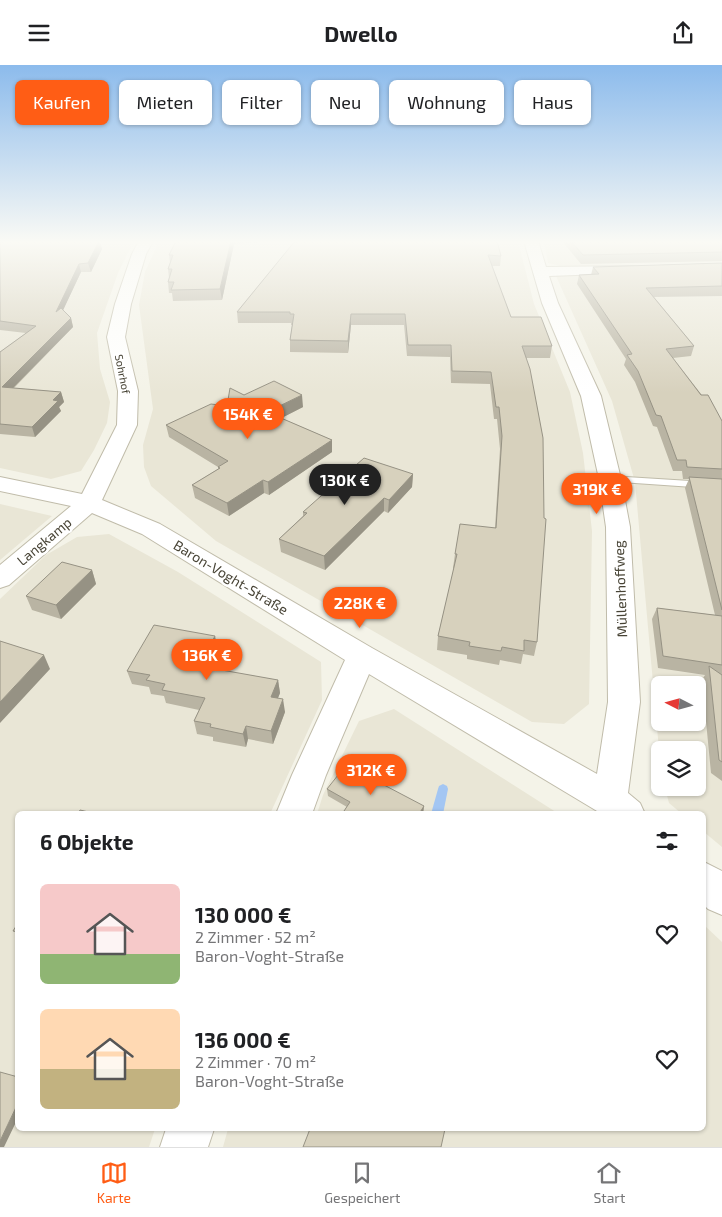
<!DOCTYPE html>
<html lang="de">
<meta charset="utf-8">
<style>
:root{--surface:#fff;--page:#f2f2f2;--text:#202124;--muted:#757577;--line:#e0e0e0;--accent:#ff5d15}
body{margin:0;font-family:"Exo 2",sans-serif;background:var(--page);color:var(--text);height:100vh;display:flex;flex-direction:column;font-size:19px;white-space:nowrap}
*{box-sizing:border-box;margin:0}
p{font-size:16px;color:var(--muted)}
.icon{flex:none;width:28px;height:28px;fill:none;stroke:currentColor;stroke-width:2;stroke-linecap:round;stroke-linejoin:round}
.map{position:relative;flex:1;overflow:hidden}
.drawer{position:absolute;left:15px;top:746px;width:691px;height:320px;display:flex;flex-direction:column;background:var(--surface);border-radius:8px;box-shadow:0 1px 4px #0004}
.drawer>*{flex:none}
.guide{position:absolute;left:15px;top:15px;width:692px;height:45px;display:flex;gap:10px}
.needle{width:32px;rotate:276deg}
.buttons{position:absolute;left:651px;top:611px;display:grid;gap:10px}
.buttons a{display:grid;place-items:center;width:55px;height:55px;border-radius:8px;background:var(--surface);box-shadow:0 1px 4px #0004;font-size:25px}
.price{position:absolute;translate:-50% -42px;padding:0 11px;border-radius:18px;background:var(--accent);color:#fff;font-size:16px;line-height:32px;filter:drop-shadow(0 1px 2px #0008)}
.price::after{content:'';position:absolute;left:50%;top:30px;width:15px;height:11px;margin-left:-8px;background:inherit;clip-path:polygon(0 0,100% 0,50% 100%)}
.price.current{background:#222;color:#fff}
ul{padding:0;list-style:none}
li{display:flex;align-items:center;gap:15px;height:125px;padding:0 25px}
li span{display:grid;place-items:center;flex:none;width:140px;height:100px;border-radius:8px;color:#555}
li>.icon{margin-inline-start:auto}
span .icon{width:60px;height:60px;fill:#fffc;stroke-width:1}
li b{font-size:21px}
h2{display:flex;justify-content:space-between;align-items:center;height:60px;padding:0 25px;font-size:21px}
.tag{padding:0 18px;border-radius:8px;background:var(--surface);box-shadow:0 1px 4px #0004;font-size:18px;line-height:45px}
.tag.current{background:var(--accent);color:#fff}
header{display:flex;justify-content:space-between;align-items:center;height:65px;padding:0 25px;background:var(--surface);font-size:22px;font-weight:700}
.tabs{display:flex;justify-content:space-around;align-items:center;height:70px;border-top:1px solid var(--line);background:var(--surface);font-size:14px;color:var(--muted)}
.tabs a{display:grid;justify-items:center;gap:2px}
.tabs .current{color:var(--accent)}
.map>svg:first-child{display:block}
.residential{fill:#e9e6d6;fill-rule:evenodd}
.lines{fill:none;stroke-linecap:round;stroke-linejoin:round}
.stream{fill:#a3c6f3;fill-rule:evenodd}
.lane-casing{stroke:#c0bcaa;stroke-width:2}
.street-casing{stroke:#c0bcaa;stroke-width:2}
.lane{fill:#fff;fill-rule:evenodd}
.street{fill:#fff;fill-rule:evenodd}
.wall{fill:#b9b4a3}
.shaded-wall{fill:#969284}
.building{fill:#d7d1bd;stroke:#969284}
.labels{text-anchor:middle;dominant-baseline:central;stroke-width:5;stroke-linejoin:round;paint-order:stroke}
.far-street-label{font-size:11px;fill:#484436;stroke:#fff}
.street-label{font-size:14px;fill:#484436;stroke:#fff}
</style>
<header><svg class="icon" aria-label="menu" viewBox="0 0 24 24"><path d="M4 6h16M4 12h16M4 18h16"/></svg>Dwello<svg class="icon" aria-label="share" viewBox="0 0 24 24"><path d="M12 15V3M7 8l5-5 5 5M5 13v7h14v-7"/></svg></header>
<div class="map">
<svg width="722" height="1082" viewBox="0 0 722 1082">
<rect width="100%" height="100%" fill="#f4f3e8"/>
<path class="residential" d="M 0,176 L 134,176 L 118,208 L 97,268 L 100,304 L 110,337 L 107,358 L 94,385 L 81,406 L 51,414 L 0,403 Z
M 159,176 L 518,176 L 534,239 L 570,327 L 583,388 L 592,466 L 589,639 L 564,659 L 532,657 L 216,476 L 151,421 L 144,402 L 143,380 L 153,344 L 139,240 L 145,207 Z
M 544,176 L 722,176 L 722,197 L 564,202 L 548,198 Z
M 722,207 L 722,782 L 704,767 L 704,749 L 682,749 L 669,738 L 665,723 L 698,722 L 698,685 L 660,685 L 660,696 L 635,417 L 612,336 L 556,211 ZM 660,620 L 698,620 L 698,658 L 660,658 Z
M 0,439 L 52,451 L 0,495 Z
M 109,469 L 178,507 L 321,597 L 322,635 L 270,749 L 18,749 L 18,1064 L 155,1064 L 149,1082 L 0,1082 L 0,534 L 46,490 L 77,472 Z
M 394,644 L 559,749 L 317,749 L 323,730 L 359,656 Z
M 704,860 L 722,877 L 722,1082 L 223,1082 L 228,1064 L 704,1064 Z"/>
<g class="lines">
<path class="stream" d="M 443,719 L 447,721 L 448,724 L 443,749 L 431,749 L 438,724 L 439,721 Z"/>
<g class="lane-casing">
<path id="lane" d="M 610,411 L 722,418 L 722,424 L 606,416 L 604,414 Z"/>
</g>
<g class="street-casing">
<path id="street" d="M 139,176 L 153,176 L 146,189 L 131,239 L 125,272 L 138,326 L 137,360 L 102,435 L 160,459 L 372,583 L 597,709 L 608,637 L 606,462 L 599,414 L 581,331 L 542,238 L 524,176 L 538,176 L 546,202 L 634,201 L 636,204 L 634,207 L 629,208 L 549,211 L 558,238 L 601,331 L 621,414 L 630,462 L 640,637 L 628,728 L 640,738 L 645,749 L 602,749 L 369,609 L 326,710 L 312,749 L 276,749 L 292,710 L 345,595 L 142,469 L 92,448 L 9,520 L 0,523 L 0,500 L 71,441 L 0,426 L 0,412 L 82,429 L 117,360 L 118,326 L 107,272 L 115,239 L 132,189 Z
M 704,797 L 722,806 L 722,850 L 708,844 L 704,840 Z
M 166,1064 L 214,1064 L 208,1082 L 160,1082 Z"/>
</g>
<use href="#lane" class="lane"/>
<use href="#street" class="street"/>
</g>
<path class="wall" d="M 0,176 L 100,176 L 102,184 L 91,207 L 81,207 L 63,245 L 71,253 L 73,262 L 14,323 L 61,327 L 64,337 L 59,342 L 61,346 L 35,372 L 0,369 L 0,287 L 26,268 L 0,265 Z
M 176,176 L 277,176 L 234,179 L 222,235 L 173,236 L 172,228 L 169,228 L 168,217 L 169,213 L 168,204 L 170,198 L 169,190 Z
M 295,176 L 501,191 L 500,201 L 491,201 L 511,252 L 552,281 L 550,293 L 526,293 L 537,577 L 534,591 L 523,589 L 521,599 L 500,595 L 499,600 L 467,594 L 467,590 L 437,585 L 438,571 L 454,503 L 453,503 L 455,489 L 495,463 L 500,384 L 497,354 L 494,354 L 490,319 L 451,318 L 450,292 L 407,291 L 404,260 L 351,260 L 348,288 L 290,287 L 290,275 L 292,260 L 291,260 L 291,258 L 238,258 L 237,247 Z
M 562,176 L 722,176 L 722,196 L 581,199 Z
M 722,198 L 722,231 L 654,232 L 694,281 L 691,291 L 673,293 L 722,356 L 722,716 L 711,708 L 702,615 L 705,610 L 658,603 L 652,554 L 657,543 L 715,550 L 685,423 L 689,414 L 683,414 L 682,406 L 673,406 L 657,362 L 653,361 L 635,317 L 624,300 L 626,294 L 577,219 L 579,210 L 591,210 L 593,202 Z
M 244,330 L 303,342 L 281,353 L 332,375 L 332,387 L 269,430 L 264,428 L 229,451 L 195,433 L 192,420 L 218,404 L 218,402 L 169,372 L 166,360 L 227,341 Z
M 413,409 L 412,422 L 388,448 L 384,446 L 325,505 L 281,487 L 279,474 L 303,451 L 303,447 Z
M 92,505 L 96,519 L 61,554 L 32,545 L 26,531 Z
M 215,571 L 217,584 L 208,603 L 278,615 L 280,628 L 278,633 L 285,647 L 273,679 L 248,674 L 246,682 L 213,676 L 213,672 L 197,669 L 194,656 L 199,645 L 166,638 L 164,631 L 151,629 L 149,622 L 132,619 L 127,606 Z
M 327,724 L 424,741 L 423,748 L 423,749 L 342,749 L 347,742 L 328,731 Z"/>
<path class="shaded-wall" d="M 99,176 L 102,184 L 91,207 L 88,198 Z
M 231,176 L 234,176 L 234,179 L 222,235 L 220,224 Z
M 79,199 L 81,207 L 58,256 L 56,247 Z
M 351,249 L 351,260 L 348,288 L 348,276 Z
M 71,253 L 73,262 L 5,331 L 2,322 Z
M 61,327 L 64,337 L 59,342 L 61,346 L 35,372 L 32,362 L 53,335 Z
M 302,330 L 303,342 L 268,360 L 267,347 Z
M 332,375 L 332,387 L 269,430 L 268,417 Z
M 413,409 L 412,422 L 388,448 L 389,435 Z
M 263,415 L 264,428 L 229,451 L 227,438 Z
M 384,433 L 384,446 L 325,505 L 324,491 Z
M 92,505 L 96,519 L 61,554 L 56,540 Z
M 215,571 L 217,584 L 202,615 L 199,601 Z
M 44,590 L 50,604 L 0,658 L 0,637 Z
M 278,615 L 280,628 L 273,645 L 271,632 Z
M 283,634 L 285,647 L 273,679 L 271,666 Z
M 246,661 L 248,674 L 246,682 L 243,669 Z
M 424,741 L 423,749 L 419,749 Z
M 18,1038 L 18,1053 L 4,1082 L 0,1082 L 0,1076 Z"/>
<path class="building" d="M 0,176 L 99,176 L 88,198 L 79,199 L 56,247 L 61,243 L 71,253 L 2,322 L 61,327 L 53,335 L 58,336 L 32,362 L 0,359 L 0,287 L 36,261 L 0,256 Z
M 176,176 L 231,176 L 220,224 L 171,225 L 174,217 L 168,217 L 172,204 L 168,204 L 173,190 L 169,190 Z
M 295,176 L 497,176 L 501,191 L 488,190 L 511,252 L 541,252 L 552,281 L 522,281 L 530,304 L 543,373 L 544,453 L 546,454 L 537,577 L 524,575 L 524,586 L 502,582 L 501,586 L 469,581 L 470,577 L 438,571 L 457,489 L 455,489 L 460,459 L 496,463 L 502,371 L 499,342 L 496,342 L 491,307 L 452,306 L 451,280 L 408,280 L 405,249 L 351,249 L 348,276 L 290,275 L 294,249 L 290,249 L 290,247 L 237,247 Z
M 571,176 L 722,176 L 722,187 L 583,190 Z
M 722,198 L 722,221 L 646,223 L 694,281 L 666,284 L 701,330 L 708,330 L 722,356 L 722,404 L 687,402 L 686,395 L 677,395 L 661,351 L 656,350 L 638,306 L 627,290 L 632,289 L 579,210 L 599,209 L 593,202 Z
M 274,316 L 302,330 L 267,347 L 332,375 L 268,417 L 263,415 L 227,438 L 192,420 L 220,403 L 218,402 L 228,396 L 166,360 L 211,339 L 227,341 L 230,323 L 244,330 Z
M 364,393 L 413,409 L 389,435 L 384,433 L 324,491 L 279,474 L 307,448 L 303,447 Z
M 689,412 L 722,414 L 722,545 Z
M 62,497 L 92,505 L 56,540 L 26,531 Z
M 657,543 L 722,551 L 722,600 L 663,591 Z
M 154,560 L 215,571 L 199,601 L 278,615 L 271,632 L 283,634 L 271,666 L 246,661 L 243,669 L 210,662 L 211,659 L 194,656 L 205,633 L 162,625 L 165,619 L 146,615 L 150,610 L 127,606 Z
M 0,576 L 44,590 L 0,637 Z
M 709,601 L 722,610 L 722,697 L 719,695 Z
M 346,700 L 424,741 L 419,749 L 342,749 L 350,737 L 327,724 Z
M 80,745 L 97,749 L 78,749 Z
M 195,747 L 209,749 L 194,749 Z
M 18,858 L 18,867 L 13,866 Z
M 0,1007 L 18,1012 L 18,1038 L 0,1076 Z
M 310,1064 L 445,1064 L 441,1082 L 303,1082 Z"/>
<linearGradient id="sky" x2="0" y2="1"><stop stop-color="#8cbbec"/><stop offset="0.54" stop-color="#fafaf5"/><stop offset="1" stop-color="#fafaf5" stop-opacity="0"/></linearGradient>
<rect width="722" height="328" fill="url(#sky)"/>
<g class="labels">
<g class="far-street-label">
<text transform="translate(123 309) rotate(79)">Sohrhof</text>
</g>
<g class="street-label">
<text transform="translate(44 476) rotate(-40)">Langkamp</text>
<text transform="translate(231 512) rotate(31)">Baron-Voght-Straße</text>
<text transform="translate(620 524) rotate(-92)">Müllenhoffweg</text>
</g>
</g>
</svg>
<div class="buttons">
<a><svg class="needle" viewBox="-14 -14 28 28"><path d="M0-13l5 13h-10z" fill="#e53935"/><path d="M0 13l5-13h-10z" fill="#757577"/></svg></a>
<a><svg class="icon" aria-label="layers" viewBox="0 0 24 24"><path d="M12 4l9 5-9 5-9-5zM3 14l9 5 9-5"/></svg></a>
</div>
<b class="price" style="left:248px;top:375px">154K €</b>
<b class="price current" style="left:345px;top:441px">130K €</b>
<b class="price" style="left:597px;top:450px">319K €</b>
<b class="price" style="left:360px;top:564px">228K €</b>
<b class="price" style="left:207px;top:616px">136K €</b>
<b class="price" style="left:371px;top:731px">312K €</b>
<div class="guide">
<a class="tag current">Kaufen</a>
<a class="tag">Mieten</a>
<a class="tag">Filter</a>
<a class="tag">Neu</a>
<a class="tag">Wohnung</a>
<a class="tag">Haus</a>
</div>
<section class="drawer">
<h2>6 Objekte<svg class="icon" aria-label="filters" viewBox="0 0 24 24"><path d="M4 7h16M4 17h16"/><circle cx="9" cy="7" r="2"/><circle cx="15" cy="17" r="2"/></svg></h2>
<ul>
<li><span style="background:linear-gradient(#f6c9c9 70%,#8fb573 0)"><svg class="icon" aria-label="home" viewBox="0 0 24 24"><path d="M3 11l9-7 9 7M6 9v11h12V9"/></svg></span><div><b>130 000 €</b><p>2 Zimmer · 52 m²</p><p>Baron-Voght-Straße</p></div><svg class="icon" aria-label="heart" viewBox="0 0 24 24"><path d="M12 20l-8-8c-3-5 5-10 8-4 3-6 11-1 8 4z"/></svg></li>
<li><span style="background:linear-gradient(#ffd9b3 60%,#c2b280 0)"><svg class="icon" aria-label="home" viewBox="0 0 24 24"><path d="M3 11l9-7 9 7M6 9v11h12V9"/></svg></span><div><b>136 000 €</b><p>2 Zimmer · 70 m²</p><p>Baron-Voght-Straße</p></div><svg class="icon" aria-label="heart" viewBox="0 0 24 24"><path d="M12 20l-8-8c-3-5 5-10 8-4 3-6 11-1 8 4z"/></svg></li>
</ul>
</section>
</div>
<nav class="tabs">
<a class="current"><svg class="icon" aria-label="map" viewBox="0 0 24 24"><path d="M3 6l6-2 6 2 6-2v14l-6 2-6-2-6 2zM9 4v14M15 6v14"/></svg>Karte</a>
<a><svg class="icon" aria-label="saved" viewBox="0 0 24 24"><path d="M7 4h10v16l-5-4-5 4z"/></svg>Gespeichert</a>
<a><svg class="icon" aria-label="home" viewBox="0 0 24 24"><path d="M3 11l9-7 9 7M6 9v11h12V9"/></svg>Start</a>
</nav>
